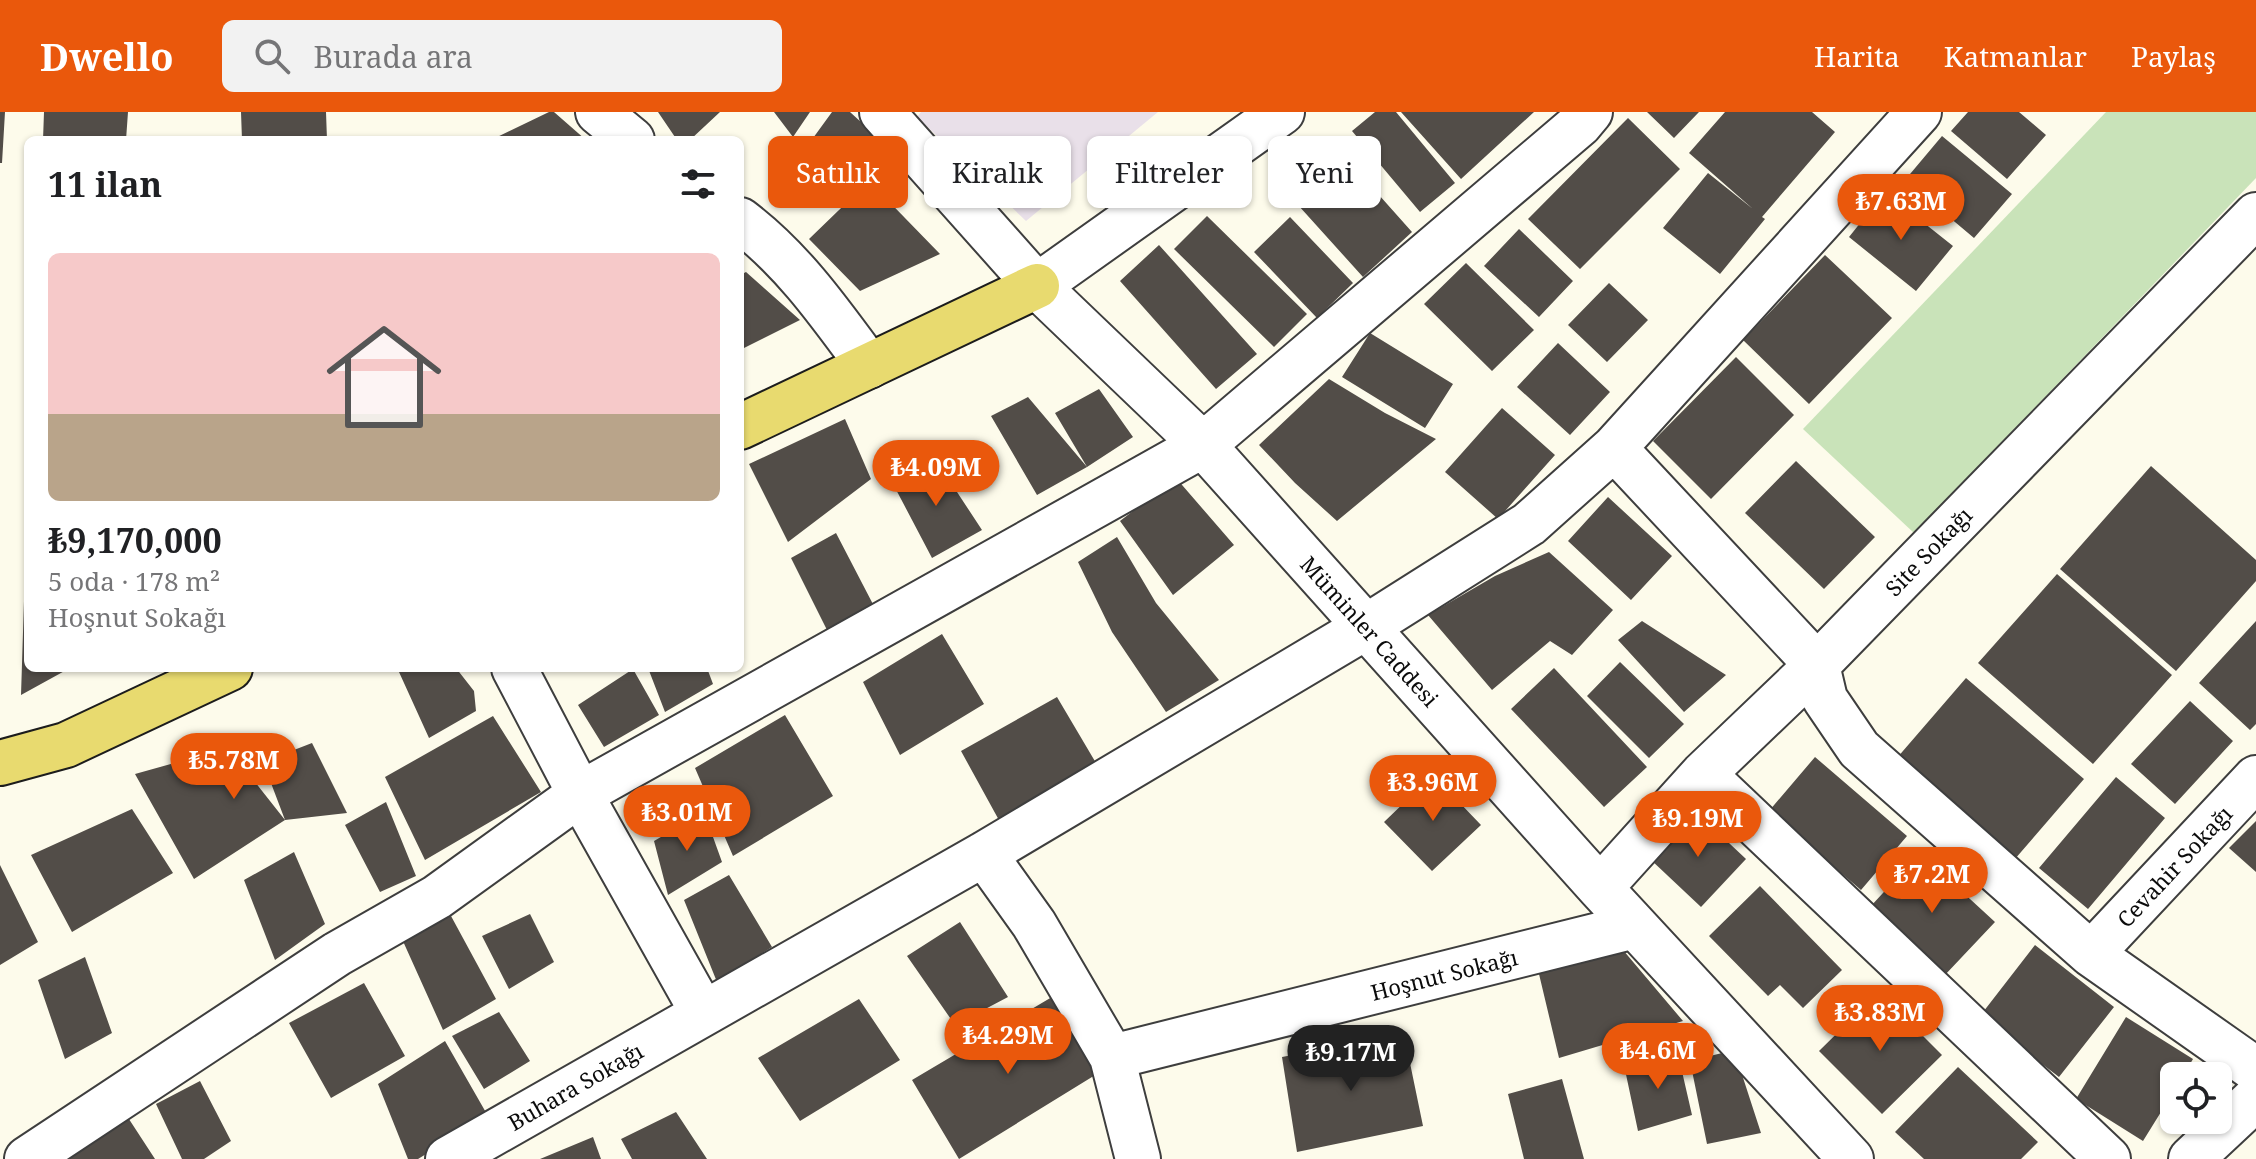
<!DOCTYPE html>
<html lang="tr">
<meta charset="utf-8">
<style>
:root{--surface:#fff;--page:#f2f2f2;--text:#202124;--muted:#757577;--line:#e0e0e0;--accent:#ea580c}
body{margin:0;font-family:"Noto Serif",serif;background:var(--page);color:var(--text);height:100vh;display:flex;flex-direction:column;font-size:30px;white-space:nowrap}
*{box-sizing:border-box;margin:0}
p{font-size:26px;color:var(--muted)}
.icon{flex:none;width:44px;height:44px;fill:none;stroke:currentColor;stroke-width:2;stroke-linecap:round;stroke-linejoin:round}
.map{position:relative;flex:1;overflow:hidden}
.panel{position:absolute;left:24px;top:24px;width:720px;height:536px;display:flex;flex-direction:column;background:var(--surface);border-radius:12px;box-shadow:0 2px 6px #0004}
.panel>*{flex:none}
.guide{position:absolute;left:768px;top:24px;width:760px;height:72px;display:flex;gap:16px}
.tools{position:absolute;left:2160px;top:950px;display:grid;gap:16px}
.tools a{display:grid;place-items:center;width:72px;height:72px;border-radius:12px;background:var(--surface);box-shadow:0 2px 6px #0004;font-size:40px}
.price{position:absolute;translate:-50% -68px;padding:0 18px;border-radius:28px;background:var(--accent);color:#fff;font-size:26px;line-height:52px;filter:drop-shadow(0 2px 4px #0008)}
.price::after{content:'';position:absolute;left:50%;top:48px;width:24px;height:18px;margin-left:-12px;background:inherit;clip-path:polygon(0 0,100% 0,50% 100%)}
.price.current{background:#222;color:#fff}
ul{padding:0;list-style:none}
li{display:grid;align-content:center;gap:16px;height:424px;padding:0 24px}
li+li{border-top:2px solid var(--line)}
li span{display:grid;place-items:center;height:248px;border-radius:12px;color:#555}
li>.icon{margin-inline-start:auto}
span .icon{width:144px;height:144px;fill:#fffc;stroke-width:1}
li b{font-size:34px}
h2{display:flex;justify-content:space-between;align-items:center;height:96px;padding:0 24px;font-size:34px}
.pill{padding:0 28px;border-radius:12px;background:var(--surface);box-shadow:0 2px 6px #0004;font-size:28px;line-height:72px}
.pill.current{background:var(--accent);color:#fff}
header{display:flex;align-items:center;gap:48px;box-sizing:border-box;height:112px;padding:0 40px;background:var(--accent);color:#fff}
header strong{font-size:38px}
nav{display:flex;gap:44px;margin-inline-start:auto;font-size:28px}
.search{width:560px;height:72px;background:var(--page);display:flex;align-items:center;gap:20px;box-sizing:border-box;padding:0 28px;border-radius:12px;color:var(--muted);font-size:30px}
.map>svg:first-child{display:block}
.industrial{fill:#e9e0e9}
.green{fill:#c9e3b9}
.building{fill:#524d48}
.lines{fill:none;stroke-linecap:round;stroke-linejoin:round}
.minor-casing{stroke:#3e3e3e;stroke-width:48}
.major-casing{stroke:#1c1c1c;stroke-width:48}
.minor{stroke:#fff;stroke-width:44}
.major{stroke:#e8da6f;stroke-width:44}
.labels{text-anchor:middle;dominant-baseline:central;stroke-width:8;stroke-linejoin:round;paint-order:stroke}
.street-label{font-size:22px;fill:#0b0b0b;stroke:#fff}
</style>
<header>
<strong>Dwello</strong>
<div class="search"><svg class="icon" aria-label="search" viewBox="0 0 24 24"><circle cx="10" cy="10" r="6"/><path d="M15 15l6 6"/></svg>Burada ara</div>
<nav><a>Harita</a><a>Katmanlar</a><a>Paylaş</a></nav>
</header>
<div class="map">
<svg width="2256" height="1047" viewBox="0 0 2256 1047">
<rect width="100%" height="100%" fill="#fdfbeb"/>
<path class="industrial" d="M 921,0 L 1158,0 L 1026,109 L 917,5 Z"/>
<path class="green" d="M 2106,0 L 2256,0 L 2256,66 L 1914,421 L 1803,317 Z"/>
<path class="building" d="M 0,0 L 5,0 L 2,51 L 0,51 Z
M 44,0 L 128,0 L 126,28 L 43,28 Z
M 241,0 L 326,0 L 327,28 L 242,28 Z
M 549,0 L 554,0 L 586,28 L 491,28 Z
M 658,0 L 720,0 L 690,28 L 677,28 Z
M 774,0 L 810,0 L 793,25 Z
M 832,0 L 850,0 L 886,33 L 850,71 L 808,33 Z
M 1375,0 L 1396,0 L 1455,71 L 1420,100 L 1352,19 Z
M 1401,0 L 1534,0 L 1461,67 Z
M 1647,0 L 1699,0 L 1674,26 Z
M 1725,0 L 1812,0 L 1835,20 L 1762,105 L 1765,107 L 1720,162 L 1663,116 L 1708,61 L 1753,97 L 1689,41 Z
M 1968,0 L 2019,0 L 2046,23 L 2007,67 L 1951,19 Z
M 1628,6 L 1680,57 L 1580,157 L 1528,107 Z
M 1942,24 L 2012,82 L 1974,126 L 1905,68 Z
M 1330,28 L 1412,120 L 1363,165 L 1280,73 Z
M 869,69 L 940,142 L 860,179 L 809,127 Z
M 1885,80 L 1953,134 L 1916,179 L 1849,125 Z
M 1207,104 L 1307,202 L 1274,235 L 1174,137 Z
M 1290,105 L 1353,171 L 1317,206 L 1254,140 Z
M 1519,117 L 1573,169 L 1539,205 L 1484,154 Z
M 1159,133 L 1257,242 L 1216,277 L 1120,169 Z
M 1825,143 L 1892,206 L 1809,292 L 1743,228 Z
M 1466,151 L 1534,218 L 1492,259 L 1424,192 Z
M 746,160 L 800,208 L 740,238 L 740,163 Z
M 1609,171 L 1648,208 L 1607,250 L 1568,213 Z
M 1370,221 L 1453,272 L 1425,316 L 1342,265 Z
M 1558,231 L 1610,280 L 1570,323 L 1517,275 Z
M 1736,245 L 1794,303 L 1711,387 L 1653,329 Z
M 1329,267 L 1385,301 L 1436,327 L 1337,409 L 1295,371 L 1259,333 Z
M 1099,277 L 1133,325 L 1087,355 L 1037,383 L 991,304 L 1028,285 L 1087,355 L 1055,301 Z
M 1502,296 L 1555,343 L 1498,407 L 1445,360 Z
M 845,307 L 871,367 L 788,430 L 749,352 Z
M 936,348 L 982,418 L 932,446 L 891,368 Z
M 1796,349 L 1875,425 L 1824,477 L 1745,401 Z
M 2151,354 L 2256,448 L 2256,469 L 2176,559 L 2060,457 Z
M 1176,366 L 1234,433 L 1173,483 L 1120,409 Z
M 1608,385 L 1672,444 L 1631,488 L 1568,429 Z
M 836,421 L 876,498 L 827,518 L 791,446 Z
M 1117,425 L 1156,491 L 1219,568 L 1166,600 L 1112,520 L 1078,450 Z
M 1549,440 L 1613,498 L 1572,543 L 1550,529 L 1492,578 L 1428,503 L 1495,464 Z
M 25,458 L 28,458 L 28,556 L 70,556 L 21,583 Z
M 2057,462 L 2172,563 L 2093,652 L 1978,551 Z
M 1642,509 L 1726,563 L 1684,600 L 1618,528 Z
M 2256,509 L 2256,612 L 2250,618 L 2199,571 Z
M 942,522 L 984,592 L 900,643 L 863,570 Z
M 1620,550 L 1684,612 L 1649,646 L 1587,584 Z
M 408,556 L 456,556 L 474,579 L 476,599 L 429,626 L 399,560 Z
M 648,556 L 707,556 L 713,572 L 665,600 Z
M 1554,556 L 1647,655 L 1604,695 L 1511,597 Z
M 633,557 L 659,603 L 604,635 L 578,593 Z
M 1966,566 L 2084,667 L 2008,755 L 1890,654 Z
M 1057,585 L 1096,651 L 1000,710 L 961,639 Z
M 2190,589 L 2233,629 L 2175,692 L 2131,652 Z
M 785,603 L 833,684 L 733,744 L 695,656 Z
M 493,604 L 541,680 L 425,748 L 385,665 Z
M 312,631 L 347,701 L 285,708 L 194,767 L 135,662 L 228,636 L 285,708 L 263,650 Z
M 1815,645 L 1907,724 L 1861,778 L 1769,699 Z
M 1433,663 L 1481,713 L 1432,759 L 1384,710 Z
M 2116,665 L 2165,706 L 2088,797 L 2039,756 Z
M 386,690 L 416,764 L 380,780 L 345,713 Z
M 132,697 L 173,761 L 72,820 L 31,743 Z
M 1695,699 L 1746,747 L 1701,795 L 1650,747 Z
M 704,700 L 722,750 L 668,783 L 654,729 Z
M 2256,709 L 2256,760 L 2229,736 Z
M 294,740 L 325,812 L 275,848 L 244,768 Z
M 1920,741 L 1995,810 L 1944,864 L 1870,795 Z
M 0,753 L 38,830 L 0,853 Z
M 729,763 L 772,835 L 717,870 L 684,788 Z
M 1760,774 L 1842,858 L 1803,896 L 1780,873 L 1768,884 L 1709,824 Z
M 530,802 L 554,850 L 509,877 L 482,824 Z
M 451,804 L 496,887 L 443,918 L 402,827 Z
M 960,810 L 1008,885 L 955,913 L 907,844 Z
M 2035,833 L 2114,895 L 2059,965 L 1980,904 Z
M 1623,838 L 1683,909 L 1559,946 L 1539,862 Z
M 85,845 L 112,921 L 65,947 L 38,868 Z
M 364,871 L 405,944 L 331,986 L 289,911 Z
M 1879,880 L 1942,943 L 1882,1002 L 1819,939 Z
M 1057,882 L 1105,957 L 959,1047 L 912,968 Z
M 859,887 L 900,948 L 800,1009 L 758,946 Z
M 499,900 L 530,949 L 484,977 L 452,924 Z
M 2126,905 L 2193,947 L 2183,964 L 2174,964 L 2174,979 L 2143,1029 L 2076,987 Z
M 1404,922 L 1423,1014 L 1297,1040 L 1282,945 Z
M 445,929 L 488,1004 L 418,1047 L 408,1047 L 378,972 Z
M 1734,938 L 1761,1021 L 1707,1032 L 1690,949 Z
M 1678,942 L 1692,1003 L 1638,1019 L 1624,953 Z
M 1958,955 L 2038,1030 L 2021,1047 L 1924,1047 L 1895,1020 Z
M 1562,967 L 1584,1047 L 1524,1047 L 1508,982 Z
M 200,969 L 231,1029 L 204,1047 L 182,1047 L 156,992 Z
M 676,1000 L 707,1047 L 632,1047 L 621,1027 Z
M 125,1001 L 155,1047 L 62,1047 Z
M 593,1025 L 601,1047 L 540,1047 Z"/>
<g class="lines">
<g class="minor-casing">
<path id="minor" d="M 598,0 L 632,28
M 882,0 L 1037,174 L 1203,333 L 1600,776 L 1851,1047
M 740,108 C 793,148 830,201 869,254
M 1037,174 L 1282,0
M 1614,336 L 1817,553 L 1825,587 L 1859,637 L 2091,842 L 2256,958
M 514,556 L 580,682 L 703,901
M 1703,662 L 2108,1047
M 984,742 L 1034,812 L 1112,945 L 1138,1047
M 1600,776 L 1703,662 L 1817,553 L 2256,103
M 2091,842 L 2256,666
M 1112,945 L 1635,814
M 27,1047 L 337,842 L 437,785 L 580,682 L 1203,333 L 1580,12 L 1590,0
M 448,1047 L 984,742 L 1366,515 L 1529,412 L 1614,336 L 1919,0
M 2191,1047 L 2256,986"/>
</g>
<g class="major-casing">
<path id="major" d="M 740,315 L 1037,174
M 0,651 L 66,633 L 230,556"/>
</g>
<use href="#minor" class="minor"/>
<use href="#major" class="major"/>
</g>
<g class="labels">
<g class="street-label">
<text transform="translate(1928 439) rotate(-46)">Site Sokağı</text>
<text transform="translate(1370 519) rotate(48)">Müminler Caddesi</text>
<text transform="translate(2174 754) rotate(-47)">Cevahir Sokağı</text>
<text transform="translate(1444 862) rotate(-14)">Hoşnut Sokağı</text>
<text transform="translate(575 974) rotate(-30)">Buhara Sokağı</text>
</g>
</g>
</svg>
<div class="tools">
<a><svg class="icon" aria-label="locate" viewBox="0 0 24 24"><circle cx="12" cy="12" r="6"/><path d="M12 2v4M12 18v4M2 12h4M18 12h4"/></svg></a>
</div>
<b class="price" style="left:1901px;top:130px">₺7.63M</b>
<b class="price" style="left:936px;top:396px">₺4.09M</b>
<b class="price" style="left:234px;top:689px">₺5.78M</b>
<b class="price" style="left:1433px;top:711px">₺3.96M</b>
<b class="price" style="left:687px;top:741px">₺3.01M</b>
<b class="price" style="left:1698px;top:747px">₺9.19M</b>
<b class="price" style="left:1932px;top:803px">₺7.2M</b>
<b class="price" style="left:1880px;top:941px">₺3.83M</b>
<b class="price" style="left:1008px;top:964px">₺4.29M</b>
<b class="price" style="left:1658px;top:979px">₺4.6M</b>
<b class="price current" style="left:1351px;top:981px">₺9.17M</b>
<div class="guide">
<a class="pill current">Satılık</a>
<a class="pill">Kiralık</a>
<a class="pill">Filtreler</a>
<a class="pill">Yeni</a>
</div>
<section class="panel">
<h2>11 ilan<svg class="icon" aria-label="filters" viewBox="0 0 24 24"><path d="M4 7h16M4 17h16"/><circle cx="9" cy="7" r="2"/><circle cx="15" cy="17" r="2"/></svg></h2>
<ul>
<li><span style="background:linear-gradient(#f6c9c9 65%,#b9a48a 0)"><svg class="icon" aria-label="home" viewBox="0 0 24 24"><path d="M3 11l9-7 9 7M6 9v11h12V9"/></svg></span><div><b>₺9,170,000</b><p>5 oda · 178 m²</p><p>Hoşnut Sokağı</p></div></li>
</ul>
</section>
</div>
